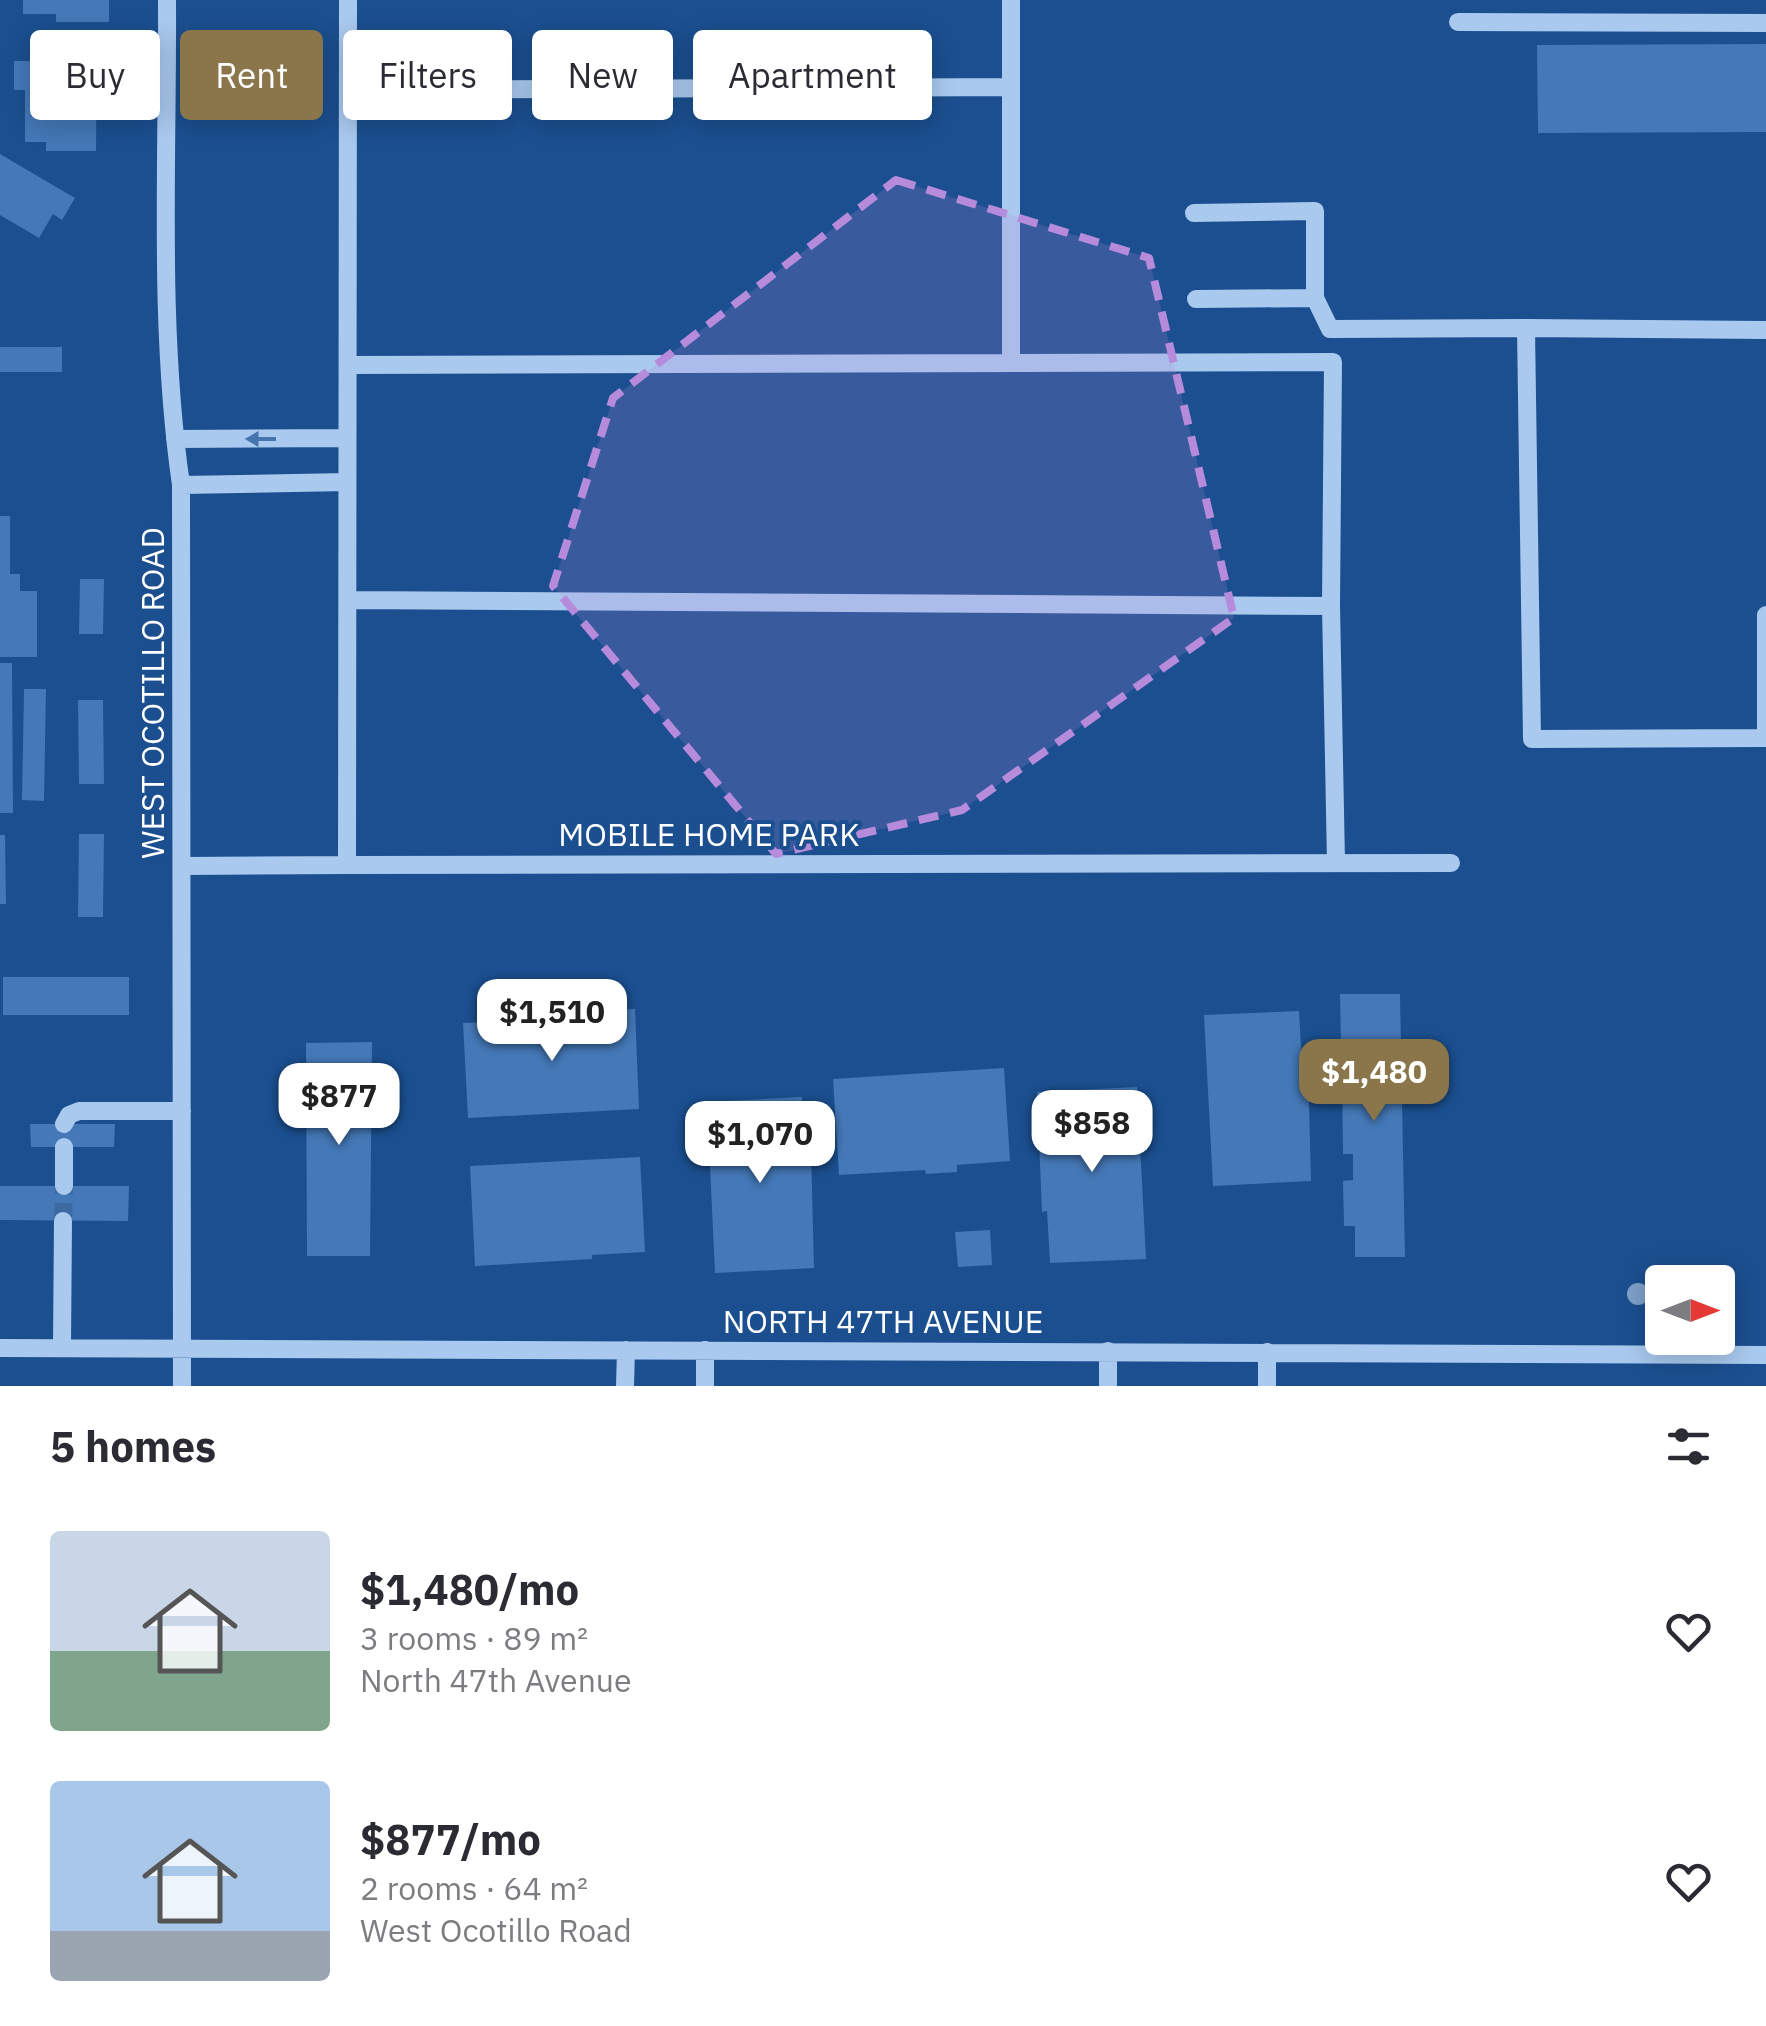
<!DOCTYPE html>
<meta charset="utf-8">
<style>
:root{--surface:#fff;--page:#f2f2f3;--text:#2b2b33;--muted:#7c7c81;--accent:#8a764a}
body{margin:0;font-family:"IBM Plex Sans",sans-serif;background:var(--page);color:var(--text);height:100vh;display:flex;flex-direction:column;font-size:38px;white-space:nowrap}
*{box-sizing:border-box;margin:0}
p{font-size:32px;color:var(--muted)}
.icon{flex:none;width:55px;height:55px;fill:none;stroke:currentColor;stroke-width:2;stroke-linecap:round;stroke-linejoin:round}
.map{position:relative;height:1386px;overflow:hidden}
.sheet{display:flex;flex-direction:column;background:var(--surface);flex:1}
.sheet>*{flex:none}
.banner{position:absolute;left:30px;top:30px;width:1000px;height:90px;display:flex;gap:20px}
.needle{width:65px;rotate:90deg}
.buttons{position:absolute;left:1645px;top:1265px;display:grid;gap:20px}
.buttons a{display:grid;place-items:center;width:90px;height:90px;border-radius:10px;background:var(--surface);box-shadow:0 5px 25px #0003;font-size:50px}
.price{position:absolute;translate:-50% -85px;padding:0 22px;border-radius:20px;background:#fff;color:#222;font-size:32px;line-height:65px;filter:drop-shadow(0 2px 5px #0008)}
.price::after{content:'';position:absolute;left:50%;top:60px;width:30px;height:22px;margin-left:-15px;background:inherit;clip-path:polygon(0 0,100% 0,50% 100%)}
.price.current{background:var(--accent);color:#fff}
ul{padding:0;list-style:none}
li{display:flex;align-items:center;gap:30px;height:250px;padding:0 50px}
li span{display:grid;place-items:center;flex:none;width:280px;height:200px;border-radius:10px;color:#555}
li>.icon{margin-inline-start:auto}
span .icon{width:120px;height:120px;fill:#fffc;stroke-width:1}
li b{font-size:42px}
h2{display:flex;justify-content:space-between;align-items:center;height:120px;padding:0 50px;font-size:42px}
.tag{padding:0 35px;border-radius:10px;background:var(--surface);box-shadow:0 5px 25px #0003;font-size:35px;line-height:90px}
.tag.current{background:var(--accent);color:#fff}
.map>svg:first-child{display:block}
.building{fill:#4478b7}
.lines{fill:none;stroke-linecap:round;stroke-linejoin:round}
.minor-tunnel{stroke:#3d69a0;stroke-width:18;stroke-dasharray:18 9;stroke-linecap:butt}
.minor{stroke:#a9c9ee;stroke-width:18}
.tree{fill:#7ea0ca}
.oneway{fill:#4674ac}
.marked{fill:#b68bdc;fill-opacity:0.2;stroke:#b68bdc;stroke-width:8;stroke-dasharray:20 12;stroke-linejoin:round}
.labels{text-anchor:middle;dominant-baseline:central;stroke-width:8;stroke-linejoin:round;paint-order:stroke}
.street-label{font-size:32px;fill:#fff;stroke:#1b4f8f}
</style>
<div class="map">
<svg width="1766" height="1386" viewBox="0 0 1766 1386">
<rect width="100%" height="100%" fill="#1b4f8f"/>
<path class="building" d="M 23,0 L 109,0 L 109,22 L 56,22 L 56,14 L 23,14 Z
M 49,35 L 97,35 L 96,151 L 46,151 L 46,142 L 25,142 L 25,90 L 14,90 L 14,61 L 49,61 Z
M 1766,44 L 1766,132 L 1538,133 L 1537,45 Z
M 0,154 L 75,198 L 62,220 L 53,214 L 39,238 L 0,215 Z
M 0,347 L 62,347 L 62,372 L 0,372 Z
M 0,516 L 10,516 L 10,574 L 20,574 L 20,591 L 37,591 L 37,657 L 0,657 Z
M 80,579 L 104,579 L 103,634 L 79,634 Z
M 0,663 L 12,663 L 13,813 L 0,813 Z
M 24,689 L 46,689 L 44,801 L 22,800 Z
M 78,700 L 103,700 L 104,784 L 79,784 Z
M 79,834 L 104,834 L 103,917 L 78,917 Z
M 0,835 L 5,835 L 6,904 L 0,904 Z
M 3,977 L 129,977 L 129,1015 L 3,1015 Z
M 1340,994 L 1400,994 L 1405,1257 L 1355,1257 L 1355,1226 L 1344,1226 L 1343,1181 L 1353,1180 L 1353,1154 L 1343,1154 L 1342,1073 L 1354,1073 L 1354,1045 L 1341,1045 Z
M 635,1009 L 639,1109 L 468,1118 L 463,1023 L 516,1021 L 515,1014 Z
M 1299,1011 L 1302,1064 L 1308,1064 L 1311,1181 L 1213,1186 L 1204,1015 Z
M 372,1042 L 370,1256 L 307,1256 L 306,1043 Z
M 1004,1068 L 1010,1161 L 957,1165 L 957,1172 L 926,1174 L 925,1170 L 839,1175 L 833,1079 Z
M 1137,1087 L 1146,1259 L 1050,1263 L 1047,1211 L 1042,1212 L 1037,1092 Z
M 802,1097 L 804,1150 L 811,1150 L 814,1268 L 715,1273 L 707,1102 Z
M 30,1124 L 115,1124 L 114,1147 L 31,1147 Z
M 640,1157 L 645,1252 L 592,1255 L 592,1259 L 475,1266 L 470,1166 Z
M 0,1186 L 129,1186 L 128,1221 L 0,1220 Z
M 990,1230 L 992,1265 L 958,1267 L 955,1232 Z"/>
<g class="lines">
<path class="minor-tunnel" d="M 63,1221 L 64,1186"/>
<path class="minor" d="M 167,0 C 168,161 158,325 181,485 L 182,1386
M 348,0 L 347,865 L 1451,863
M 1011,0 L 1011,363
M 1458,22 L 1766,23
M 349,90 L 1011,87
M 1194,213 L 1315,211 L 1315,298 L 1330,329 L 1526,328
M 1196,299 L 1315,298
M 1766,330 L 1526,328 L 1532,739 L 1766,738
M 349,365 L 1333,362 L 1331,606 L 1336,862
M 175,439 L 347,438
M 181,485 L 347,482
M 348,600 L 1331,606
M 1766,738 L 1766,615
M 182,866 L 347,865
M 64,1124 L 69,1115 L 79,1111 L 182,1111
M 64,1147 L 64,1186
M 0,1348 L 1766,1355
M 62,1348 L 63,1221
M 705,1350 L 705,1386
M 1267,1352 L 1267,1386
M 625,1386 L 626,1350
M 1108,1386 L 1108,1351"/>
</g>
<circle class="tree" cx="1638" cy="1294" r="11"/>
<defs><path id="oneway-solid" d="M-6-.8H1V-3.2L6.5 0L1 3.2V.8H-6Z" transform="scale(2.5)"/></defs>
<use class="oneway" href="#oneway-solid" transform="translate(261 439) rotate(180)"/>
<path class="marked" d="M 896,180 L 1149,258 L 1234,618 L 962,810 L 776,854 L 553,586 L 613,398 Z"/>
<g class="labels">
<g class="street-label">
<text transform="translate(152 693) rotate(-90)">WEST OCOTILLO ROAD</text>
<text x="709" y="834">MOBILE HOME PARK</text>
<text x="883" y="1321">NORTH 47TH AVENUE</text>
</g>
</g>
</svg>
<div class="buttons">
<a><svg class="needle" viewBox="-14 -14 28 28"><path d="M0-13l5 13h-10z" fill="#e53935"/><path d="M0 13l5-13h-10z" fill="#7c7c81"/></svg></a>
</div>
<b class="price" style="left:552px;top:1064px">$1,510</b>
<b class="price current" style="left:1374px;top:1124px">$1,480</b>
<b class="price" style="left:339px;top:1148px">$877</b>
<b class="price" style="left:1092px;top:1175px">$858</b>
<b class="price" style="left:760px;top:1186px">$1,070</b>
<div class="banner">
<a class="tag">Buy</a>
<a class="tag current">Rent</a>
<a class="tag">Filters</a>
<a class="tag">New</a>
<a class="tag">Apartment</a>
</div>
</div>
<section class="sheet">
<h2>5 homes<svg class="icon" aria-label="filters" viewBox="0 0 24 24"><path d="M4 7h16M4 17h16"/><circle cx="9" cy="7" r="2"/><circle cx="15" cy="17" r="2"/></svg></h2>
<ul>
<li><span style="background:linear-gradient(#c9d6e8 60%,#7fa58c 0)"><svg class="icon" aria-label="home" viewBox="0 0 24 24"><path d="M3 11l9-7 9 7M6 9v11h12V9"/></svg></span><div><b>$1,480/mo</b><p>3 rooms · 89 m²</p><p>North 47th Avenue</p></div><svg class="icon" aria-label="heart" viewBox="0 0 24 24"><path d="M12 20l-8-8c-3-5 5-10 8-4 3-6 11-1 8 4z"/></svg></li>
<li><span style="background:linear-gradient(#a9c7e8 75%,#9aa5b1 0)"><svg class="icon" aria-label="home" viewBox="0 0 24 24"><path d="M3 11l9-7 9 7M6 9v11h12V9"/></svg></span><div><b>$877/mo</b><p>2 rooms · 64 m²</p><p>West Ocotillo Road</p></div><svg class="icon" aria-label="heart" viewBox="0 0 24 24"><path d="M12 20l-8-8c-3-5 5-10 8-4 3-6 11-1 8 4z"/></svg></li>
</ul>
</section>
